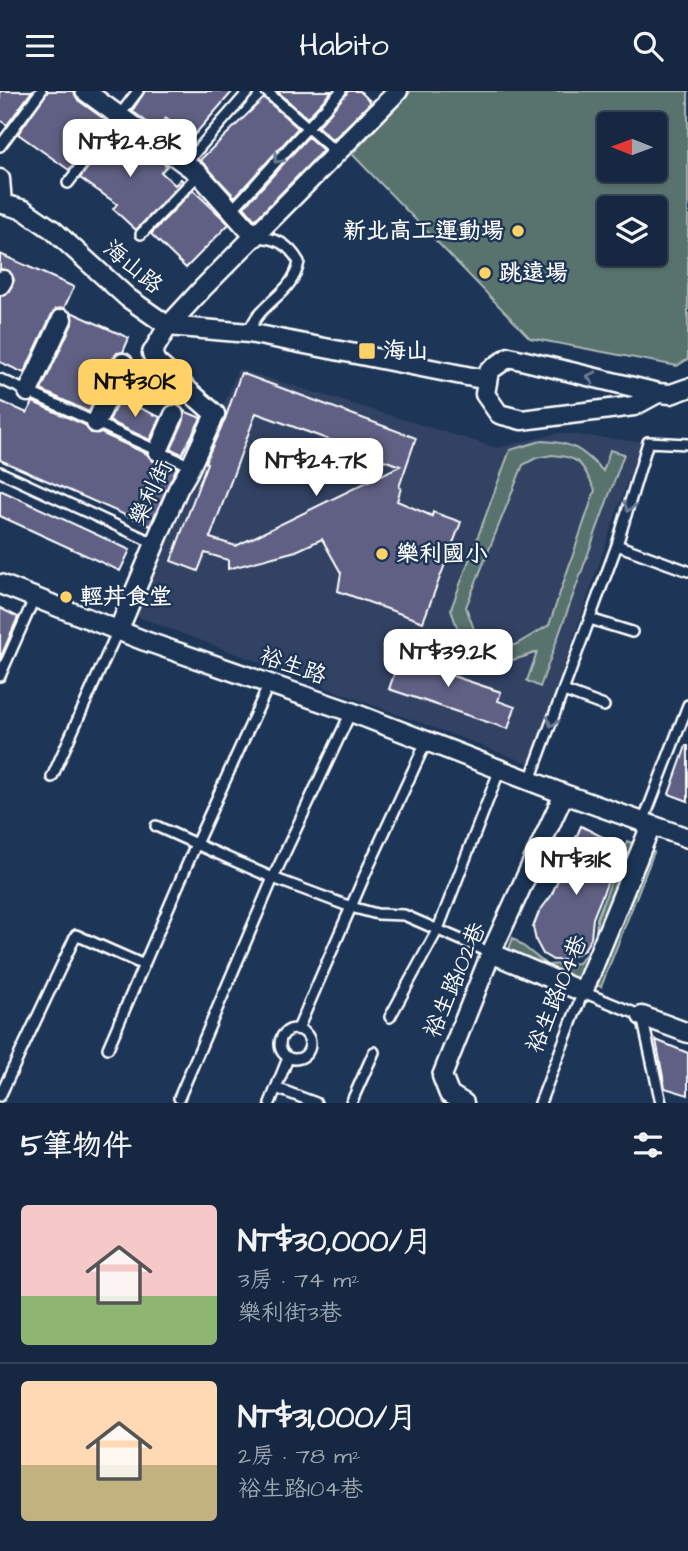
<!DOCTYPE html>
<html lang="zh-TW">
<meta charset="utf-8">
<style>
:root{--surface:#162841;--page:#1f3048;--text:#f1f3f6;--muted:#9ea6b1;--line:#35445a;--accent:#ffd166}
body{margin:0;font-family:"Architects Daughter","LXGW WenKai TC",sans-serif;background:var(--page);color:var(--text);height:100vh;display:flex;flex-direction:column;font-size:26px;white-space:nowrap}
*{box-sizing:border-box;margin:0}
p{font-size:23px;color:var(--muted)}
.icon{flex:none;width:38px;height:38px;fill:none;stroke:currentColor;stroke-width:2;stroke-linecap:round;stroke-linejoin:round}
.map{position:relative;height:1012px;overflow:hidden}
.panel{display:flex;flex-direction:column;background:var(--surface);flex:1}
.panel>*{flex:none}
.needle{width:46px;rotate:271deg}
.buttons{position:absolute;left:597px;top:21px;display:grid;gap:14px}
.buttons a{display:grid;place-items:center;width:70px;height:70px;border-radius:7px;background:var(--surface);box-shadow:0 2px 5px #0004,0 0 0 2px var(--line);font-size:35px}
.price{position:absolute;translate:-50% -60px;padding:0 16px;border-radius:14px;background:#fff;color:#222;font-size:23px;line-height:46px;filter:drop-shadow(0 2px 4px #0008)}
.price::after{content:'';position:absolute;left:50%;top:42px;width:21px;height:16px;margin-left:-10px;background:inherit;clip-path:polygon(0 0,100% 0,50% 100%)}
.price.on{background:var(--accent);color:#111}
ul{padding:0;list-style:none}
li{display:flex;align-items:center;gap:21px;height:175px;padding:0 21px}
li+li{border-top:2px solid var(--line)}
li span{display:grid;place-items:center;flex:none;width:196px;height:140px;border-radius:7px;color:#555}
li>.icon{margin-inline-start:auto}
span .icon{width:84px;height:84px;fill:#fffc;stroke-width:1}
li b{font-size:30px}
h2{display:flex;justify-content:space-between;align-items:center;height:84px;padding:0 21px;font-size:30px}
header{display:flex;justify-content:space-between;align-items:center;height:91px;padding:0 21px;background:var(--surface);font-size:32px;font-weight:600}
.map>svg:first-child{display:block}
.built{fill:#314264}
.green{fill:#58726e;stroke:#acb8b6;stroke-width:2;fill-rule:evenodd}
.building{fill:#606084;stroke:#fff;stroke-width:2;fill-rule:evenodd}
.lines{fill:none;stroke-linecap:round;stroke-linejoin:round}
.lane-casing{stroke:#fff;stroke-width:14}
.street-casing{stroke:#fff;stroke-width:23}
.lane{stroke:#1d3557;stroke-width:9}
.street{stroke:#1d3557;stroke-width:18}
.oneway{stroke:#6c7c92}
.poi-dot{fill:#ffd166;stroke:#1d3557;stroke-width:2.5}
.labels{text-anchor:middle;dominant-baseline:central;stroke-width:5;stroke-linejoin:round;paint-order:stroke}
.poi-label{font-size:23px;font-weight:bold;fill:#fff;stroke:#1d3557;text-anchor:start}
.street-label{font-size:23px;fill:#fff;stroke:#1d3557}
</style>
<header><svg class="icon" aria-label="menu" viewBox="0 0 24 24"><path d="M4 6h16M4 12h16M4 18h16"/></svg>Habito<svg class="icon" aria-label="search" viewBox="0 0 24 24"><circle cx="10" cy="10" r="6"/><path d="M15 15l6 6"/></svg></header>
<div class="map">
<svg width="688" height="1012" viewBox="0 0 688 1012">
<rect width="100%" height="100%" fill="#1d3557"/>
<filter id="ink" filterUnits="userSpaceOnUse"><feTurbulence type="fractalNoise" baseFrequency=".0143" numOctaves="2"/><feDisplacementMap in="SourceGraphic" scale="14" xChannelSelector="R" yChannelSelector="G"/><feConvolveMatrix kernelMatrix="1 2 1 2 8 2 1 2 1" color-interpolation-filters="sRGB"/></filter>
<g filter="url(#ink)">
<path class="built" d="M 238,278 L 497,357 L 559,342 L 641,351 L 530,673 L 138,526 L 136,519 L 187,407 Z"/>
<path class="green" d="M 411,0 L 688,0 L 688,268 L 677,275 L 530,247 L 352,63 ZM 609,33 L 654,33 L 654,79 L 609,79 ZM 609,117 L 654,117 L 654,163 L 609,163 Z
M 541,350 C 572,351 582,358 603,380 L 610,359 L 624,363 L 540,596 L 527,590 L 537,561 C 486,581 467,573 451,518 L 510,359 ZM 552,364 C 582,366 582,374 595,399 L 549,534 L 515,554 L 499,556 L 489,554 L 476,544 L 466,516 L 523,374 L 536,367 Z
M 627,750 L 654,761 L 601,896 L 577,886 L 570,903 L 502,876 L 513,847 L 547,874 L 578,872 L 595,853 L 597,827 Z"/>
<path class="building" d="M 0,0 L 32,0 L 7,34 L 0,29 Z
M 48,0 L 74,0 L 78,9 L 107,30 L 69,79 L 18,43 Z
M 145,0 L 233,0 L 190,49 L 166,27 L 158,39 L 132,20 Z
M 277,0 L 332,0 L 307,27 Z
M 348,0 L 360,0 L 371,11 L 333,49 L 318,36 Z
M 264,7 L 298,37 L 235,106 L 200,69 Z
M 118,38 L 167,75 L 161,81 L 175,94 L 181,88 L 183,90 L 136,139 L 113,118 L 117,113 L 80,87 Z
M 308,46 L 323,59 L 255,129 L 244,116 Z
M 193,99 L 229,133 L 186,177 L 151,143 Z
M 0,163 L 74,196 L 64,217 L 56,218 L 52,223 L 24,282 L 0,271 L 0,205 L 9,200 L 14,189 L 9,180 L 0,178 Z
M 71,221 L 129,247 L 123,261 L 117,262 L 113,267 L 89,321 L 41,299 L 72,233 Z
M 241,282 L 416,347 L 399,396 L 401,397 L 397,410 L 432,425 L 433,421 L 461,431 L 423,531 L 338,500 L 341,482 L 322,448 L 296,460 L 228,478 L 228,469 L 205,462 L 198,480 L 171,470 L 207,372 L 205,371 L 225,328 ZM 256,322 L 400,375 L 236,455 L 210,447 Z
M 119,308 L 160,326 L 150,349 L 109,330 Z
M 0,310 L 27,322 L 33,311 L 85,334 L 91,342 L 101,342 L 147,363 L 153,370 L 163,370 L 177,376 L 150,435 L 0,369 Z
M 184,320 L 201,327 L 182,363 L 171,358 L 184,329 Z
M 0,399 L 130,459 L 120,480 L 0,425 Z
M 0,517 L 18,526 L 0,568 Z
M 404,554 L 439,566 L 435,579 L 501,601 L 498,610 L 515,616 L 508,638 L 389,598 Z
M 686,655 L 688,655 L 688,710 L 669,703 Z
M 581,735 L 622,756 L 593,827 L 591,847 L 584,859 L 566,869 L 553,869 L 543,863 L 536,850 L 533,836 L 539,821 L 551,805 Z
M 656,949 L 688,962 L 688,1004 L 665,997 Z"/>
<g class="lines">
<g class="lane-casing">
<path id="lane" d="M 266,0 L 338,63
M 0,55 L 41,0
M 185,73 L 249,0
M 68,92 L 138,0
M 232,119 L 341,0
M 141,143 L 199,83
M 249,242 C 257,212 293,204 299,171 C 288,152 276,147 255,146
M 0,288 L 191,375
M 0,381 L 154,452
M 617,454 L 688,480
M 590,528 L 632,541
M 0,585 L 34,508
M 269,593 L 196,753 L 273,787 L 351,816 L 377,823 L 404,824 L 491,862
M 564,600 L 604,615
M 52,686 L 118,539
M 530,689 L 617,454 L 648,351 L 688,353
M 643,731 L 688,614
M 390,926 L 438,838 L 500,678
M280 953a15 15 0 1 1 30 0a15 15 0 1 1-30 0Z
M 298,938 L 367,779 L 427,649
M 108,957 L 196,753 L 156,735
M 276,997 L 316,1012
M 0,1005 L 76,844 L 144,874
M 179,1007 L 273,787 L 351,621
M 270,1012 L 288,967
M 351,1012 L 374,961
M 540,1012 L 583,901 L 642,925 L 661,1012"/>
</g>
<g class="street-casing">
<path id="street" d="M 85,0 L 199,83 L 255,146
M 0,88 L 2,112
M 0,112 L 24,119 L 53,139 L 128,207 L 168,235 L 249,242 L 487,289
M 0,194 L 3,189
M 28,301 L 62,228
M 658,302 L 634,315 L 522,329 L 499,323 L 485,303 L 489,280 L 509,266 L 658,302 L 671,303 L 688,297
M 96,332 L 123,272
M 158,360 L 174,324
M 0,493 L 145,550 L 351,621 L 564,703 L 688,747
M 119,538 L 178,398 L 188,381 L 215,323 L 156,271 L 152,262 L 168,235 L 203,197 L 398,0
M 491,862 L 583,901 L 651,734
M 642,925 L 688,942
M 464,1012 L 449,1003 L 442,985 L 491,862 L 564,703"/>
</g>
<use href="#lane" class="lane"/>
<use href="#street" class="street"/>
</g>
<defs><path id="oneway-chevron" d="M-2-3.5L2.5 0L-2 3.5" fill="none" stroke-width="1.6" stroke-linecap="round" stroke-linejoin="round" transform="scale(1.75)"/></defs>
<g class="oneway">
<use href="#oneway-chevron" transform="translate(278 68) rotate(133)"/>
<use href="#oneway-chevron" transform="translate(591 286) rotate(-166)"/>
<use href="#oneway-chevron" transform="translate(629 416) rotate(107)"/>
<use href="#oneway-chevron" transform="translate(552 631) rotate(111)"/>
</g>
</g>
<g class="poi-dot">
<circle cx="518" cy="140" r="7"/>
<circle cx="485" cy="182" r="7"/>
<rect x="358" y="251" width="18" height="18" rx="3.5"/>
<circle cx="382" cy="463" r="7"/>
<circle cx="66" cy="506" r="7"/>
</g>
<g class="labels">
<g class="poi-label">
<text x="504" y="140" text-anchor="end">新北高工運動場</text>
<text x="499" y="182">跳遠場</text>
<text x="383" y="260">海山</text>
<text x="396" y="463">樂利國小</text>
<text x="80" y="506">輕丼食堂</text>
</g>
<g class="street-label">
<text transform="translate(133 176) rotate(40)">海山路</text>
<text transform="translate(151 402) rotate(-64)">樂利街</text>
<text transform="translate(293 575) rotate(19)">裕生路</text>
<text transform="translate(455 889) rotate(-67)">裕生路102巷</text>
<text transform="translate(557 903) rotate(-68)">裕生路104巷</text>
</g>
</g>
</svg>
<div class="buttons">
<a><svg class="needle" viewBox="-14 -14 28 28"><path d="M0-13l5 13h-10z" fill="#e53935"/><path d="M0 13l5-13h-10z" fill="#9ea6b1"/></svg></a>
<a><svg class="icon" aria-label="layers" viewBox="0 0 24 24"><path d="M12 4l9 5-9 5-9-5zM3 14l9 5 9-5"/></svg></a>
</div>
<b class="price" style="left:130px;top:88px">NT$24.8K</b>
<b class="price on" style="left:135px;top:328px">NT$30K</b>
<b class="price" style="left:316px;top:407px">NT$24.7K</b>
<b class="price" style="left:448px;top:598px">NT$39.2K</b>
<b class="price" style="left:576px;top:806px">NT$31K</b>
</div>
<section class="panel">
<h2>5筆物件<svg class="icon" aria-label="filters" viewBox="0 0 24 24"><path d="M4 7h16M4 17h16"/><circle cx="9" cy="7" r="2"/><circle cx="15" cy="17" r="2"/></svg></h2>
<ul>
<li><span style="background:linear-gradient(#f6c9c9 65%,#8fb573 0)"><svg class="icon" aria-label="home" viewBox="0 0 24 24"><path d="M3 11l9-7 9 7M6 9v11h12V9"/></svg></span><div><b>NT$30,000/月</b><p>3房 · 74 m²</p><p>樂利街3巷</p></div></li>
<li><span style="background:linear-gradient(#ffd9b3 60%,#c2b280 0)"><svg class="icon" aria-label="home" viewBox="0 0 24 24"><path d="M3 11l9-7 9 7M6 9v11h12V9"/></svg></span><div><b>NT$31,000/月</b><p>2房 · 78 m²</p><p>裕生路104巷</p></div></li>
</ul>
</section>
